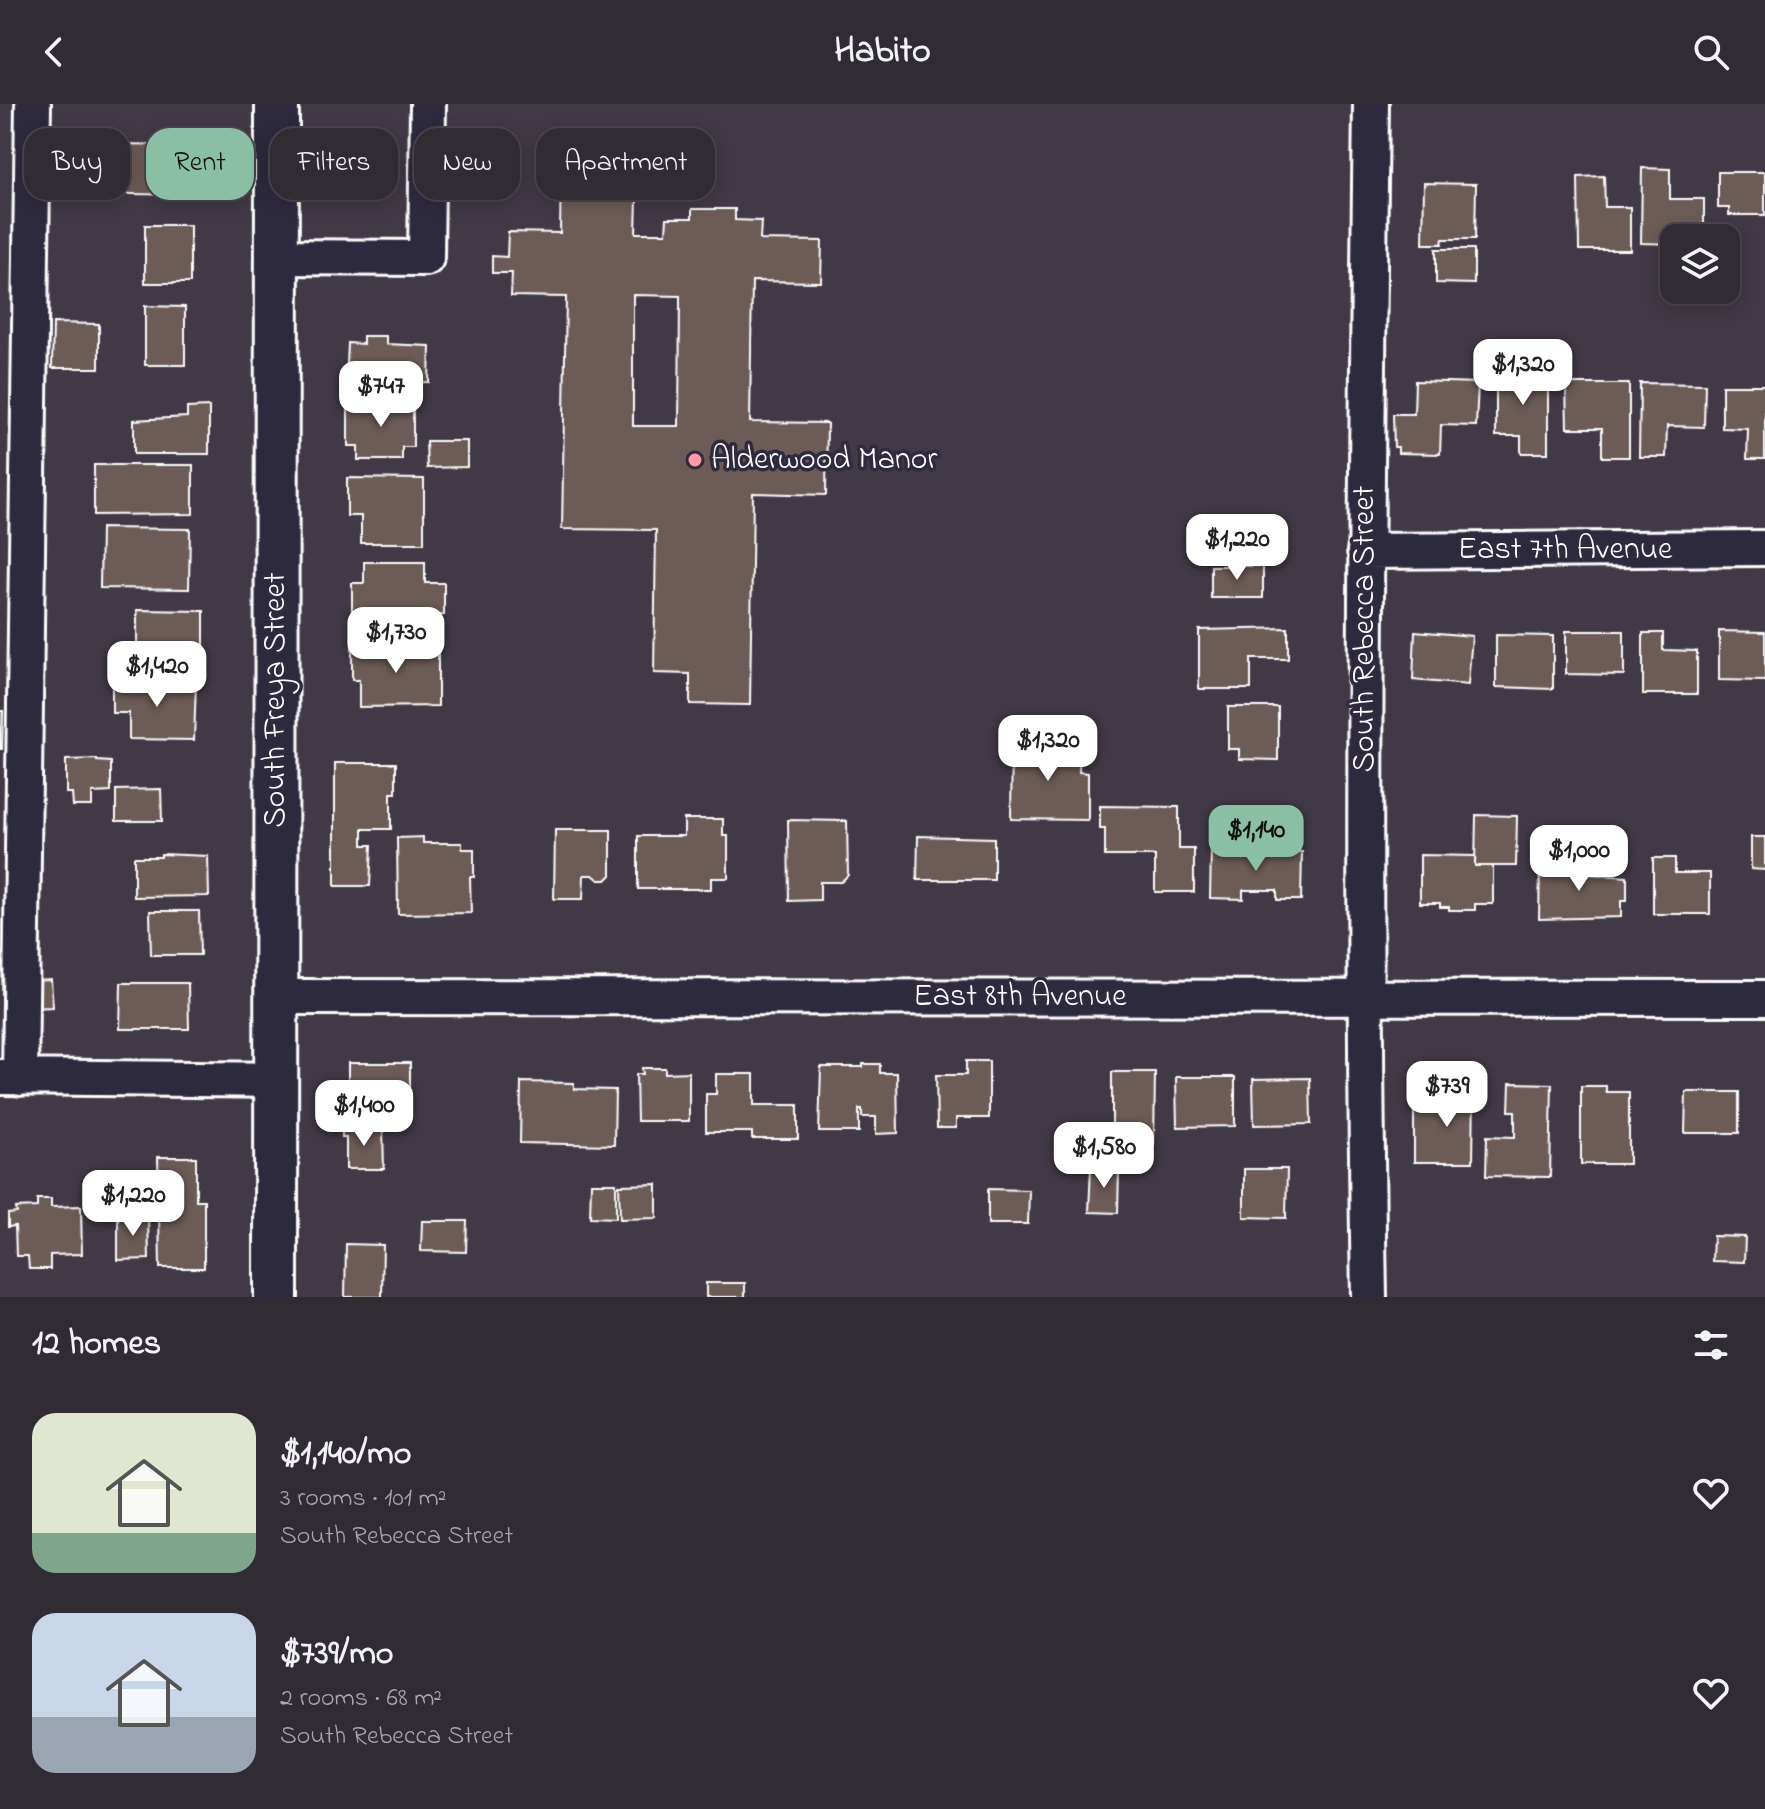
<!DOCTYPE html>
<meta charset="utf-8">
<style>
:root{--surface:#312b34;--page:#3d3740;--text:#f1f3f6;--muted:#a8a7ac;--line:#4c474f;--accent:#8abfa5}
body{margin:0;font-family:"Indie Flower",sans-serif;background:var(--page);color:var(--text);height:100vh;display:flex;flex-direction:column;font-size:30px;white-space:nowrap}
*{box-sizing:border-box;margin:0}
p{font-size:26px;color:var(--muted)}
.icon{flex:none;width:44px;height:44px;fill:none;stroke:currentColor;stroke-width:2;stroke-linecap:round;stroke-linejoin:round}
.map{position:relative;height:1193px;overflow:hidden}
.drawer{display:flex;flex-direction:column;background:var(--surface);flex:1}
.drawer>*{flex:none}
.guide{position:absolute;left:24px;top:24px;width:800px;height:72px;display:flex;gap:16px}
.fabs{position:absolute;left:1660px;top:120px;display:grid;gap:16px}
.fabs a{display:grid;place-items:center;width:80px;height:80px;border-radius:16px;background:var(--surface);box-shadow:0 4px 20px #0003,0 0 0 2px var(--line);font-size:40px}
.price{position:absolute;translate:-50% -68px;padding:0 18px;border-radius:16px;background:#fff;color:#222;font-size:26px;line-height:52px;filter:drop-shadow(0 2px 4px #0008)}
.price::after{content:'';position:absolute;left:50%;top:48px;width:24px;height:18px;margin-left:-12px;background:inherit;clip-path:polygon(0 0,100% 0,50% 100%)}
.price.selected{background:var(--accent);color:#111}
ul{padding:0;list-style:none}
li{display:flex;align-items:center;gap:24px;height:200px;padding:0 32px}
li span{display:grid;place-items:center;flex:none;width:224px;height:160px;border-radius:24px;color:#555}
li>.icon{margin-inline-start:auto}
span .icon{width:96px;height:96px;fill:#fffc;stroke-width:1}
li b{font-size:34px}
h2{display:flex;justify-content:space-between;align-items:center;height:96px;padding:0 32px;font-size:34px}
.pill{padding:0 28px;border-radius:24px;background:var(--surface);box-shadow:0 4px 20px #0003,0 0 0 2px var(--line);font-size:28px;line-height:72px}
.pill.selected{background:var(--accent);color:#111}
header{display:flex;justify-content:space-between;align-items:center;height:104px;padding:0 32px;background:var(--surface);font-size:36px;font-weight:700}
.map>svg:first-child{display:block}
.building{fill:#6c5c59;stroke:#fff;stroke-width:2;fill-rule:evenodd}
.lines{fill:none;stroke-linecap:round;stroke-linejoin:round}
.minor-casing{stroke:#fff;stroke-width:40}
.major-casing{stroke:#fff;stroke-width:48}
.minor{stroke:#2f2a3d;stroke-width:34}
.major{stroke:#2f2a3d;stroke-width:42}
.poi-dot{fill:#ff9aa2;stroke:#2f2a3d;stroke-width:3}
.labels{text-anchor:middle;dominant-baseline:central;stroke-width:7;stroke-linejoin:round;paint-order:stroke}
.poi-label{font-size:32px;fill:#fff;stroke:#2f2a3d;text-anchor:start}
.street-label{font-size:32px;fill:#fff;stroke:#2f2a3d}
</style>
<header><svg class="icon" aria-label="back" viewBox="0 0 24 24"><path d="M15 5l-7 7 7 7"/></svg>Habito<svg class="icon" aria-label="search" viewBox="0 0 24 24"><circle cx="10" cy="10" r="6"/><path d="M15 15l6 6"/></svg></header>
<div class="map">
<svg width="1765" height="1193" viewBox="0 0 1765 1193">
<rect width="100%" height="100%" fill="#413945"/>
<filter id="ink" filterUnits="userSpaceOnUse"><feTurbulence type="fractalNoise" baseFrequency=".0125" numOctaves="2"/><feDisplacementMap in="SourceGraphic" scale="16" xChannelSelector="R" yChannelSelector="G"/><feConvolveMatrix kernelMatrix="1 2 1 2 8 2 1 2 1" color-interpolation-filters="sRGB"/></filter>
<g filter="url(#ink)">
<path class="building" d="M 115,40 L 182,41 L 181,91 L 84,89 L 85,44 L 114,45 Z
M 561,61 L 638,62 L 636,129 L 666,129 L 667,114 L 692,114 L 692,105 L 735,105 L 735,116 L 761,117 L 760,136 L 822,137 L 821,178 L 752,177 L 750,318 L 827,319 L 826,391 L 753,389 L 750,601 L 690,600 L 690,570 L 654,569 L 656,426 L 562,425 L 566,193 L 511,192 L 512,169 L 492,169 L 492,152 L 507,153 L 508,128 L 560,129 ZM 633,191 L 680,192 L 679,322 L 633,322 Z
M 1642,64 L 1670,65 L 1670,95 L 1704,95 L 1704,134 L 1674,134 L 1674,140 L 1641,139 Z
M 1718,68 L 1765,68 L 1765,111 L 1729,111 L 1729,104 L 1718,104 Z
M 1604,72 L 1605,103 L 1630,103 L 1630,146 L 1579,146 L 1578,73 Z
M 1424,79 L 1476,80 L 1475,135 L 1443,135 L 1442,140 L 1423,140 Z
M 145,121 L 190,121 L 190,179 L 145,179 Z
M 1436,145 L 1474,145 L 1474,180 L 1436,179 Z
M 145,202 L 185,203 L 185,261 L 145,261 Z
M 53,219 L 99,220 L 99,264 L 52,264 Z
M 363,232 L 386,232 L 386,240 L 430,242 L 429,278 L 346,280 L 348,239 L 363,240 Z
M 1496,263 L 1548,264 L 1548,349 L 1521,349 L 1521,332 L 1496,332 Z
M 1415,277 L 1478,279 L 1476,322 L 1441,321 L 1440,350 L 1398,349 L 1398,343 L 1394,343 L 1393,310 L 1414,310 Z
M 1640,279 L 1705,280 L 1704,323 L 1667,322 L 1666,353 L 1639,353 Z
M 1566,280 L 1629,280 L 1629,353 L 1602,353 L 1602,324 L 1567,324 Z
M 1722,281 L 1765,281 L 1765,355 L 1747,355 L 1748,325 L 1722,324 Z
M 359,297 L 403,297 L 403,301 L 413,301 L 413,343 L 402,343 L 402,356 L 358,356 L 358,342 L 348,342 L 348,302 L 359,302 Z
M 209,303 L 209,350 L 134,350 L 134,316 L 187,313 L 187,304 Z
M 426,337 L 467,337 L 467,363 L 427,364 Z
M 94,361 L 193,361 L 193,410 L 94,411 Z
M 347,374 L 424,375 L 424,439 L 361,439 L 361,412 L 347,412 Z
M 101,424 L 190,425 L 189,485 L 100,484 Z
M 364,458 L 425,458 L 425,479 L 444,479 L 444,511 L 352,512 L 352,479 L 364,479 Z
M 1211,462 L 1263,462 L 1263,494 L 1211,494 Z
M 137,506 L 204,507 L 204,553 L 137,552 Z
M 1288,524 L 1288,555 L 1251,555 L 1251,585 L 1199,585 L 1199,526 Z
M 1415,527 L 1472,532 L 1468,581 L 1413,576 Z
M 1566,527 L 1624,527 L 1624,571 L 1566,570 Z
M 1719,527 L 1765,528 L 1765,577 L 1719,576 Z
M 1643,529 L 1663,529 L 1663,546 L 1697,547 L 1697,590 L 1643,590 Z
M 1496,531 L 1553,532 L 1553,585 L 1496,583 Z
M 352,540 L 438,540 L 438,602 L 359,603 L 359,576 L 352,576 Z
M 112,578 L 196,579 L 194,636 L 129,635 L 129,609 L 112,609 Z
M 1228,603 L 1278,603 L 1278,656 L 1239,655 L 1239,645 L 1228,645 Z
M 0,607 L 3,607 L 2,645 L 0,645 Z
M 1012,639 L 1080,640 L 1079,668 L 1088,669 L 1088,716 L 1011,715 Z
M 97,655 L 97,657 L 111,658 L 111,688 L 92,689 L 92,702 L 73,702 L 72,689 L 66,689 L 66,656 Z
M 335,659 L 396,659 L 396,689 L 391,689 L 391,725 L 363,725 L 363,741 L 372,741 L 370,782 L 335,782 Z
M 161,685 L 162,717 L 116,717 L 116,686 Z
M 1100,702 L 1179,703 L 1179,745 L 1194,745 L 1194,788 L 1155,788 L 1155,752 L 1105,752 L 1105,725 L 1100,725 Z
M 1476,711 L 1517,712 L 1516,762 L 1475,762 Z
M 684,715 L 723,715 L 723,732 L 728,732 L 728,774 L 711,774 L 711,785 L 638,785 L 638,732 L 684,732 Z
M 788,716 L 847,717 L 848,771 L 841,778 L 820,778 L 820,796 L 789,797 Z
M 555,726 L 611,726 L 611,771 L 606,776 L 599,776 L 593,771 L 584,771 L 583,795 L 554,795 Z
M 918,732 L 994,734 L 994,776 L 917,776 Z
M 423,733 L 423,739 L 462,739 L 462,745 L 474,745 L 474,773 L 470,773 L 471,809 L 398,810 L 397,734 Z
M 1751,733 L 1765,733 L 1765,766 L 1751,765 Z
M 1211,745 L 1302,748 L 1301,796 L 1277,796 L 1277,786 L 1243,786 L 1243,795 L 1210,794 Z
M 161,750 L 208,752 L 209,792 L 134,793 L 134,753 L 161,753 Z
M 1420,751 L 1475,752 L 1475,762 L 1493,762 L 1493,800 L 1475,800 L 1475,806 L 1449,806 L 1449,803 L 1440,803 L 1440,799 L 1420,799 Z
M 1653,754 L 1675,754 L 1675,769 L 1710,769 L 1710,810 L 1653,810 Z
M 1540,759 L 1586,760 L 1586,770 L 1627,773 L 1627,797 L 1621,797 L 1621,813 L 1539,815 Z
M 150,807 L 199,807 L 200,851 L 151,851 Z
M 51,876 L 53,903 L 31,904 L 30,877 Z
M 121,879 L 188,879 L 189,925 L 120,925 Z
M 966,957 L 989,957 L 989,1014 L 956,1014 L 956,1024 L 937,1024 L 936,971 L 966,971 Z
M 348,959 L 410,959 L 410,988 L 384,989 L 384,1003 L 368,1003 L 368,1007 L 361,1008 L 361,1012 L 348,1012 Z
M 863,960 L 880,960 L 880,969 L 897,969 L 898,1029 L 876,1030 L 876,1013 L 862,1013 L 862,1005 L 859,1005 L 859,1028 L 819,1028 L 821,963 L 863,963 Z
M 642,964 L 665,964 L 665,969 L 689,968 L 689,1017 L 637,1017 L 636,970 L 643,970 Z
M 1112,968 L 1155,968 L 1154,1041 L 1112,1041 Z
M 716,970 L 754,970 L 754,1001 L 798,1001 L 798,1035 L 752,1035 L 752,1028 L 706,1028 L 706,990 L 716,990 Z
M 1176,973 L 1235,973 L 1235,1022 L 1177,1023 Z
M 1310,974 L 1311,1020 L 1254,1021 L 1253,975 Z
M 521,978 L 574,979 L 574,985 L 615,986 L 614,1041 L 520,1039 Z
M 1510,979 L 1552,980 L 1550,1073 L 1486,1072 L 1487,1032 L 1515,1033 L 1515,1007 L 1509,1007 Z
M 1581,982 L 1606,982 L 1606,988 L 1629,988 L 1629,1060 L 1581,1060 Z
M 1442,984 L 1474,984 L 1473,1058 L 1414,1058 L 1414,1008 L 1441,1008 Z
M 1686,988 L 1739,988 L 1739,1029 L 1685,1029 Z
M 383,1024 L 384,1065 L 346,1065 L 346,1033 L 342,1033 L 342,1025 Z
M 158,1053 L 196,1053 L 196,1096 L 204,1096 L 204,1164 L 160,1164 Z
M 1091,1062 L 1119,1063 L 1118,1109 L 1089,1108 Z
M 1244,1065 L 1287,1065 L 1286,1114 L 1244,1113 Z
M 591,1079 L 616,1079 L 616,1114 L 590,1113 Z
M 657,1080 L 657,1114 L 620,1115 L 619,1081 Z
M 988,1085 L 1029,1086 L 1028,1120 L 988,1120 Z
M 37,1095 L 51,1095 L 51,1103 L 81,1102 L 82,1150 L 50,1151 L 50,1165 L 29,1165 L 28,1152 L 16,1152 L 15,1122 L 8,1123 L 8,1110 L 17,1109 L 16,1104 L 37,1103 Z
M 148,1111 L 149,1155 L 118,1156 L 118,1112 Z
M 422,1117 L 467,1117 L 466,1148 L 421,1147 Z
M 1713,1132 L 1745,1133 L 1744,1158 L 1712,1157 Z
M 346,1140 L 383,1141 L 382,1193 L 345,1193 Z
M 706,1179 L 745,1179 L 745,1193 L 706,1193 Z"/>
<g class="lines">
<g class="minor-casing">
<path id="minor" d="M 275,153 L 426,154 L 428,0
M 1365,447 L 1765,444
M 276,893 L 1765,894
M 0,973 L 277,976
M 20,974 L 33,0
M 1369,1193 C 1362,795 1366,398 1371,0"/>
</g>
<g class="major-casing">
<path id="major" d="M 276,1193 L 277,0"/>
</g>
<use href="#minor" class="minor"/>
<use href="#major" class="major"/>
</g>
</g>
<circle class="poi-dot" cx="695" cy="356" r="8"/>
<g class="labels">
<g class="poi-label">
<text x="711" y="356">Alderwood Manor</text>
</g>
<g class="street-label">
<text x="1565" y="446">East 7th Avenue</text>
<text transform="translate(1365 525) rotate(-90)">South Rebecca Street</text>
<text transform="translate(276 596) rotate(-90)">South Freya Street</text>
<text x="1020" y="893">East 8th Avenue</text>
</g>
</g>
</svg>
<div class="fabs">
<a><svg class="icon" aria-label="layers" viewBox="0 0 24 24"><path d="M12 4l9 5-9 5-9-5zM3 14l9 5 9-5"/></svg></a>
</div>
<b class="price" style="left:1523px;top:303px">$1,320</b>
<b class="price" style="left:381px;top:325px">$747</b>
<b class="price" style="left:1237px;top:478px">$1,220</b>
<b class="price" style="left:396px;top:571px">$1,730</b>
<b class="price" style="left:157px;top:605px">$1,420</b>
<b class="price" style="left:1048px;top:679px">$1,320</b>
<b class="price selected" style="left:1256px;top:769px">$1,140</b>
<b class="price" style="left:1579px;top:789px">$1,000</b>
<b class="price" style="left:1447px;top:1025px">$739</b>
<b class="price" style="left:364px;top:1044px">$1,400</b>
<b class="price" style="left:1104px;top:1086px">$1,580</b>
<b class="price" style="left:133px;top:1134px">$1,220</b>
<div class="guide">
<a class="pill">Buy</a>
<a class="pill selected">Rent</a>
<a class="pill">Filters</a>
<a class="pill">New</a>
<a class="pill">Apartment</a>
</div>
</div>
<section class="drawer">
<h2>12 homes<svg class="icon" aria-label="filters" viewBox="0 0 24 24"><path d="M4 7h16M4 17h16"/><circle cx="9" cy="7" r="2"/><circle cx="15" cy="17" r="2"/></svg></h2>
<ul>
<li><span style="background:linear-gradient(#dfe7d0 75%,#7fa58c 0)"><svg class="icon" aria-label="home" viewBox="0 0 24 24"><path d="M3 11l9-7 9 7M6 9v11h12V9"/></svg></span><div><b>$1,140/mo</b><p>3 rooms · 101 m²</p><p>South Rebecca Street</p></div><svg class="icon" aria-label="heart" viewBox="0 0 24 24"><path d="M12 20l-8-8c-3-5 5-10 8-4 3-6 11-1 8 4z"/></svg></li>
<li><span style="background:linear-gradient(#c9d6e8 65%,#9aa5b1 0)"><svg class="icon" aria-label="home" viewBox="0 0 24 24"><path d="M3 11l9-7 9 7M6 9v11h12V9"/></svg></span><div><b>$739/mo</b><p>2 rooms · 68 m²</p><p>South Rebecca Street</p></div><svg class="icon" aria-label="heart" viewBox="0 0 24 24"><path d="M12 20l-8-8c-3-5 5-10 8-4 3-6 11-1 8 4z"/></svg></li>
</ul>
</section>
